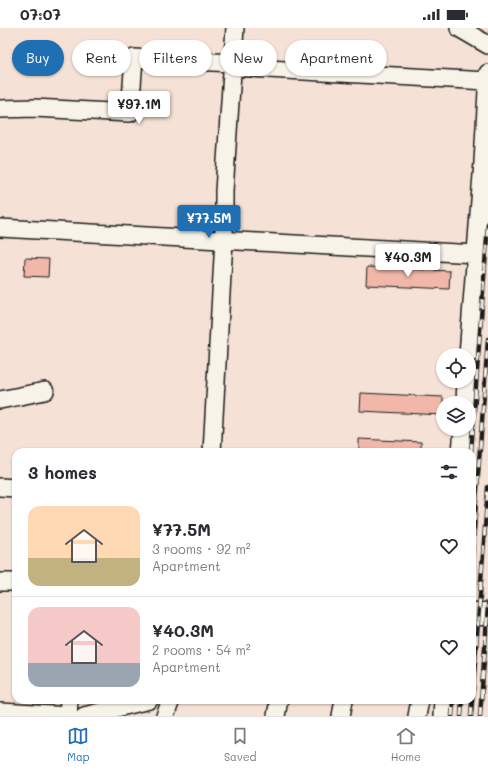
<!DOCTYPE html>
<meta charset="utf-8">
<style>
:root{--surface:#fff;--page:#f7f7f7;--text:#2b2b33;--muted:#7c7c81;--line:#e1e1e2;--accent:#1f6fb2}
body{margin:0;font-family:Mali,sans-serif;background:var(--page);color:var(--text);height:100vh;display:flex;flex-direction:column;font-size:15px;white-space:nowrap}
*{box-sizing:border-box;margin:0}
p{font-size:13px;color:var(--muted)}
.icon{flex:none;width:22px;height:22px;fill:none;stroke:currentColor;stroke-width:2;stroke-linecap:round;stroke-linejoin:round}
.map{position:relative;flex:1;overflow:hidden}
.side{position:absolute;left:12px;top:420px;width:464px;height:256px;display:flex;flex-direction:column;background:var(--surface);border-radius:12px;box-shadow:0 1px 3px #0004}
.side>*{flex:none}
.banner{position:absolute;left:12px;top:12px;width:464px;height:36px;display:flex;gap:8px}
.buttons{position:absolute;left:436px;top:320px;display:grid;gap:8px}
.buttons a{display:grid;place-items:center;width:40px;height:40px;border-radius:50%;background:var(--surface);box-shadow:0 1px 3px #0004;font-size:20px}
.price{position:absolute;translate:-50% -34px;padding:0 9px;border-radius:4px;background:#fff;color:#222;font-size:13px;line-height:26px;filter:drop-shadow(0 1px 2px #0008)}
.price::after{content:'';position:absolute;left:50%;top:24px;width:12px;height:9px;margin-left:-6px;background:inherit;clip-path:polygon(0 0,100% 0,50% 100%)}
.price.current{background:var(--accent);color:#fff}
ul{padding:0;list-style:none}
li{display:flex;align-items:center;gap:12px;height:100px;padding:0 16px}
li+li{border-top:1px solid var(--line)}
li span{display:grid;place-items:center;flex:none;width:112px;height:80px;border-radius:12px;color:#555}
li>.icon{margin-inline-start:auto}
span .icon{width:48px;height:48px;fill:#fffc;stroke-width:1}
li b{font-size:17px}
h2{display:flex;justify-content:space-between;align-items:center;height:48px;padding:0 16px;font-size:17px}
.tag{padding:0 14px;border-radius:18px;background:var(--surface);box-shadow:0 1px 3px #0004;font-size:14px;line-height:36px}
.tag.current{background:var(--accent);color:#fff}
.status{display:flex;justify-content:space-between;align-items:center;height:28px;padding:0 20px;background:var(--surface);direction:ltr}
.status svg{height:11px;fill:currentColor}
.dock{display:flex;justify-content:space-around;align-items:center;height:56px;border-top:1px solid var(--line);background:var(--surface);font-size:11px;color:var(--muted)}
.dock a{display:grid;justify-items:center;gap:2px}
.dock .current{color:var(--accent)}
.map>svg:first-child{display:block}
.building{fill:#f1b8a9;stroke:#1c1c1c}
.lines{fill:none;stroke-linecap:round;stroke-linejoin:round}
.minor-casing{stroke:#1c1c1c;stroke-width:20}
.tertiary-casing{stroke:#1c1c1c;stroke-width:25}
.minor{stroke:#f7f3e8;stroke-width:17}
.tertiary{stroke:#f7f3e8;stroke-width:22}
.rail-casing{stroke:#1c1c1c;stroke-width:4.5}
.rail{stroke:#f7f3e8;stroke-width:3;stroke-dasharray:9;stroke-linecap:butt}
</style>
<div class="status"><b>07:07</b><svg viewBox="0 0 49 12"><path d="M0 12V9h3v3zM5 12V6h3v6zM10 12V3h3v9zM15 12V0h3v12zM26 1h20v11H26zM47 4h2v5h-2z"/></svg></div>
<div class="map">
<svg width="488" height="688" viewBox="0 0 488 688">
<rect width="100%" height="100%" fill="#f5e1d5"/>
<filter id="ink" filterUnits="userSpaceOnUse"><feTurbulence type="fractalNoise" baseFrequency=".025" numOctaves="2"/><feDisplacementMap in="SourceGraphic" scale="8" xChannelSelector="R" yChannelSelector="G"/><feConvolveMatrix kernelMatrix="1 2 1 2 8 2 1 2 1" color-interpolation-filters="sRGB"/></filter>
<g filter="url(#ink)">
<path class="building" d="M 25,230 L 49,231 L 48,249 L 24,248 Z
M 367,239 L 450,243 L 449,261 L 366,257 Z
M 361,365 L 443,369 L 443,387 L 360,383 Z
M 359,411 L 421,414 L 421,424 L 359,424 Z"/>
<g class="lines">
<g class="minor-casing">
<path id="minor" d="M 459,0 L 488,17
M 232,39 L 487,53
M 0,81 L 34,80 L 130,85 L 134,30 L 233,35
M 0,200 L 476,226
M 468,327 L 483,134 L 488,45
M 0,372 L 45,363
M 465,375 L 466,353
M 212,424 L 224,212 L 224,163 L 235,0
M 461,424 L 463,401
M 0,459 L 16,460
M 0,554 L 16,554
M 0,684 L 70,688
M 68,688 L 69,672
M 84,688 L 149,672
M 165,688 L 171,672
M 276,688 L 279,672
M 341,688 L 344,672
M 417,688 L 420,672
M 442,688 L 443,672"/>
</g>
<g class="tertiary-casing">
<path id="tertiary" d="M 472,586 L 488,586"/>
</g>
<use href="#minor" class="minor"/>
<use href="#tertiary" class="tertiary"/>
<g class="rail-casing">
<path id="rail" d="M 471,424 L 488,196
M 472,529 L 488,311
M 452,688 L 453,672
M 461,688 L 462,672
M 471,688 L 488,459
M 480,688 L 488,577"/>
</g>
<use href="#rail" class="rail"/>
</g>
</g>
</svg>
<div class="buttons">
<a><svg class="icon" aria-label="locate" viewBox="0 0 24 24"><circle cx="12" cy="12" r="6"/><path d="M12 2v4M12 18v4M2 12h4M18 12h4"/></svg></a>
<a><svg class="icon" aria-label="layers" viewBox="0 0 24 24"><path d="M12 4l9 5-9 5-9-5zM3 14l9 5 9-5"/></svg></a>
</div>
<b class="price" style="left:139px;top:97px">¥97.1M</b>
<b class="price current" style="left:209px;top:211px">¥77.5M</b>
<b class="price" style="left:408px;top:250px">¥40.3M</b>
<div class="banner">
<a class="tag current">Buy</a>
<a class="tag">Rent</a>
<a class="tag">Filters</a>
<a class="tag">New</a>
<a class="tag">Apartment</a>
</div>
<section class="side">
<h2>3 homes<svg class="icon" aria-label="filters" viewBox="0 0 24 24"><path d="M4 7h16M4 17h16"/><circle cx="9" cy="7" r="2"/><circle cx="15" cy="17" r="2"/></svg></h2>
<ul>
<li><span style="background:linear-gradient(#ffd9b3 65%,#c2b280 0)"><svg class="icon" aria-label="home" viewBox="0 0 24 24"><path d="M3 11l9-7 9 7M6 9v11h12V9"/></svg></span><div><b>¥77.5M</b><p>3 rooms · 92 m²</p><p>Apartment</p></div><svg class="icon" aria-label="heart" viewBox="0 0 24 24"><path d="M12 20l-8-8c-3-5 5-10 8-4 3-6 11-1 8 4z"/></svg></li>
<li><span style="background:linear-gradient(#f6c9c9 70%,#9aa5b1 0)"><svg class="icon" aria-label="home" viewBox="0 0 24 24"><path d="M3 11l9-7 9 7M6 9v11h12V9"/></svg></span><div><b>¥40.3M</b><p>2 rooms · 54 m²</p><p>Apartment</p></div><svg class="icon" aria-label="heart" viewBox="0 0 24 24"><path d="M12 20l-8-8c-3-5 5-10 8-4 3-6 11-1 8 4z"/></svg></li>
</ul>
</section>
</div>
<nav class="dock">
<a class="current"><svg class="icon" aria-label="map" viewBox="0 0 24 24"><path d="M3 6l6-2 6 2 6-2v14l-6 2-6-2-6 2zM9 4v14M15 6v14"/></svg>Map</a>
<a><svg class="icon" aria-label="saved" viewBox="0 0 24 24"><path d="M7 4h10v16l-5-4-5 4z"/></svg>Saved</a>
<a><svg class="icon" aria-label="home" viewBox="0 0 24 24"><path d="M3 11l9-7 9 7M6 9v11h12V9"/></svg>Home</a>
</nav>
